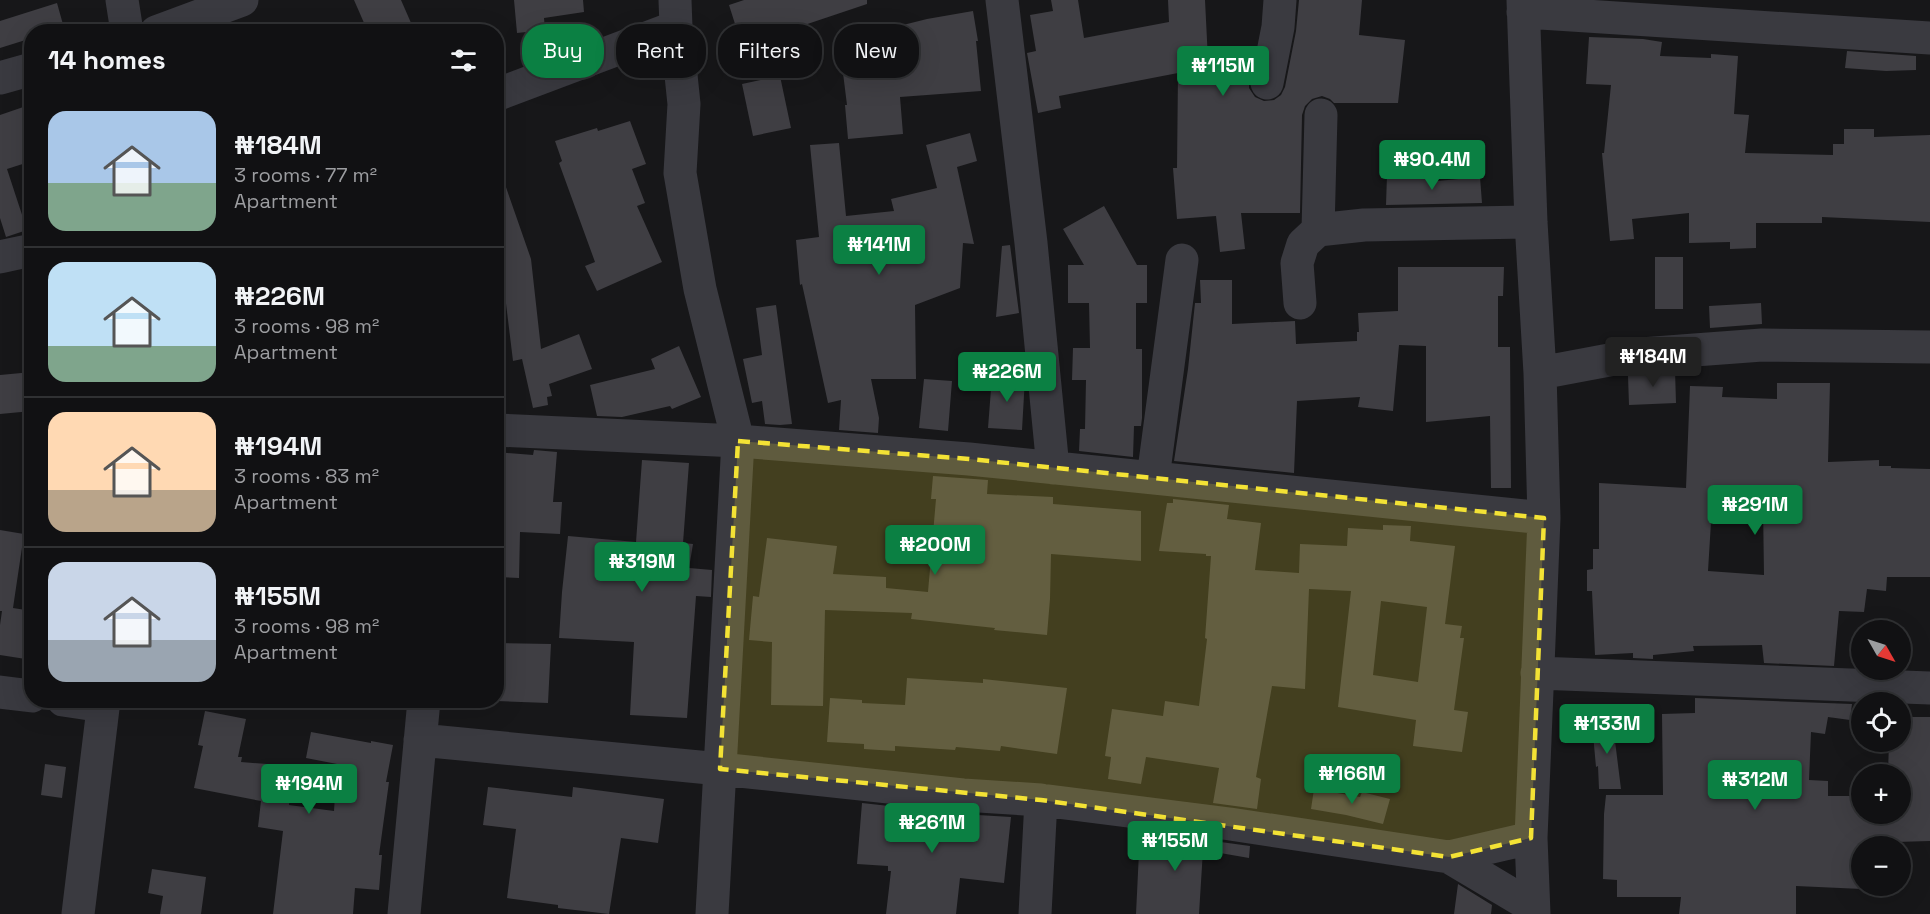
<!DOCTYPE html>
<meta charset="utf-8">
<style>
:root{--surface:#111113;--page:#1e1f21;--text:#f1f3f6;--muted:#9c9da0;--line:#303133;--accent:#0b8043}
body{margin:0;font-family:"Space Grotesk",sans-serif;background:var(--page);color:var(--text);height:100vh;display:flex;flex-direction:column;font-size:22px;white-space:nowrap}
*{box-sizing:border-box;margin:0}
p{font-size:20px;color:var(--muted)}
.icon{flex:none;width:33px;height:33px;fill:none;stroke:currentColor;stroke-width:2;stroke-linecap:round;stroke-linejoin:round}
.map{position:relative;flex:1;overflow:hidden}
.side{position:absolute;left:24px;top:24px;width:480px;height:684px;display:flex;flex-direction:column;background:var(--surface);border-radius:24px;box-shadow:0 6px 24px #0002,0 0 0 2px var(--line)}
.side>*{flex:none}
.hud{position:absolute;left:522px;top:24px;width:570px;height:54px;display:flex;gap:12px}
.needle{width:39px;rotate:129deg}
.controls{position:absolute;left:1851px;top:620px;display:grid;gap:12px}
.controls a{display:grid;place-items:center;width:60px;height:60px;border-radius:50%;background:var(--surface);box-shadow:0 6px 24px #0002,0 0 0 2px var(--line);font-size:30px}
.price{position:absolute;translate:-50% -51px;padding:0 14px;border-radius:6px;background:var(--accent);color:#fff;font-size:20px;line-height:39px;filter:drop-shadow(0 2px 3px #0008)}
.price::after{content:'';position:absolute;left:50%;top:36px;width:18px;height:14px;margin-left:-9px;background:inherit;clip-path:polygon(0 0,100% 0,50% 100%)}
.price.active{background:#222;color:#fff}
ul{padding:0;list-style:none}
li{display:flex;align-items:center;gap:18px;height:150px;padding:0 24px}
li+li{border-top:2px solid var(--line)}
li span{display:grid;place-items:center;flex:none;width:168px;height:120px;border-radius:18px;color:#555}
li>.icon{margin-inline-start:auto}
span .icon{width:72px;height:72px;fill:#fffc;stroke-width:1}
li b{font-size:26px}
h2{display:flex;justify-content:space-between;align-items:center;height:72px;padding:0 24px;font-size:26px}
.pill{padding:0 21px;border-radius:24px;background:var(--surface);box-shadow:0 6px 24px #0002,0 0 0 2px var(--line);font-size:21px;line-height:54px}
.pill.active{background:var(--accent);color:#fff}
.map>svg:first-child{display:block}
.building{fill:#3f3e43;fill-rule:evenodd}
.lines{fill:none;stroke-linecap:round;stroke-linejoin:round}
.minor{stroke:#3a3a40;stroke-width:33}
.marked{fill:#f3e235;fill-opacity:0.2;stroke:#f3e235;stroke-width:4.5;stroke-dasharray:12 8;stroke-linejoin:round}
</style>
<div class="map">
<svg width="1930" height="914" viewBox="0 0 1930 914">
<rect width="100%" height="100%" fill="#171719"/>
<path class="building" d="M 354,0 L 401,0 L 415,32 L 368,32 Z
M 514,0 L 583,0 L 584,12 L 544,18 L 545,30 L 517,33 Z
M 744,0 L 867,0 L 867,4 L 742,46 L 729,5 Z
M 1051,0 L 1078,0 L 1084,38 L 1169,22 L 1168,0 L 1205,0 L 1208,60 L 1252,61 L 1249,79 L 1249,88 L 1255,97 L 1264,101 L 1274,100 L 1281,95 L 1285,87 L 1296,31 L 1299,0 L 1362,0 L 1359,35 L 1405,40 L 1398,103 L 1334,103 L 1330,99 L 1322,96 L 1312,99 L 1305,106 L 1302,115 L 1300,213 L 1241,213 L 1245,249 L 1220,252 L 1216,216 L 1177,219 L 1173,168 L 1177,168 L 1178,73 L 1059,96 L 1061,108 L 1038,113 L 1027,53 L 1036,51 L 1030,15 L 1053,11 Z
M 57,3 L 64,28 L 52,32 L 32,32 L 32,38 L 0,48 L 0,21 Z
M 973,11 L 978,41 L 976,41 L 981,91 L 900,97 L 903,134 L 848,139 L 845,105 L 847,105 L 843,73 L 855,72 L 847,39 L 927,19 Z
M 1589,37 L 1643,39 L 1662,42 L 1660,56 L 1711,58 L 1711,54 L 1738,56 L 1734,114 L 1749,115 L 1745,153 L 1833,155 L 1833,144 L 1844,144 L 1844,129 L 1874,129 L 1874,137 L 1930,135 L 1930,222 L 1822,217 L 1822,223 L 1756,223 L 1756,248 L 1730,249 L 1730,242 L 1689,243 L 1689,213 L 1632,219 L 1634,239 L 1610,241 L 1602,153 L 1604,153 L 1611,85 L 1586,84 Z
M 1847,51 L 1916,56 L 1916,70 L 1886,71 L 1845,68 Z
M 780,76 L 791,128 L 753,136 L 742,84 Z
M 32,104 L 32,161 L 7,169 L 27,230 L 6,237 L 0,218 L 0,115 Z
M 630,121 L 646,164 L 632,169 L 645,203 L 637,206 L 662,262 L 597,291 L 585,266 L 595,262 L 559,163 L 562,161 L 555,141 L 597,128 L 598,131 Z
M 970,133 L 977,161 L 957,167 L 974,244 L 963,243 L 960,288 L 915,305 L 916,379 L 871,379 L 879,418 L 878,433 L 839,430 L 841,400 L 828,403 L 802,284 L 800,285 L 796,240 L 819,237 L 810,145 L 839,143 L 846,216 L 894,211 L 891,199 L 937,188 L 926,145 Z
M 500,170 L 531,259 L 541,349 L 579,334 L 592,369 L 549,384 L 552,396 L 547,397 L 548,405 L 533,408 L 522,359 L 513,361 L 499,246 L 496,247 L 496,171 Z
M 1387,175 L 1437,177 L 1437,181 L 1480,177 L 1482,203 L 1386,205 Z
M 1104,206 L 1137,265 L 1147,265 L 1147,303 L 1136,303 L 1136,349 L 1142,349 L 1142,418 L 1141,426 L 1134,426 L 1133,457 L 1079,451 L 1080,429 L 1085,429 L 1086,380 L 1072,380 L 1073,348 L 1090,348 L 1089,303 L 1068,303 L 1068,265 L 1084,265 L 1063,229 Z
M 1010,245 L 1019,313 L 996,317 L 1002,246 Z
M 1655,257 L 1683,257 L 1683,309 L 1655,309 Z
M 1398,267 L 1504,267 L 1503,296 L 1498,296 L 1498,347 L 1510,347 L 1511,488 L 1491,488 L 1490,416 L 1426,422 L 1426,346 L 1399,345 L 1393,411 L 1358,407 L 1360,397 L 1297,401 L 1294,473 L 1174,461 L 1188,369 L 1195,303 L 1201,303 L 1200,280 L 1232,280 L 1232,324 L 1295,321 L 1296,344 L 1357,341 L 1357,332 L 1359,332 L 1358,313 L 1398,311 Z
M 1761,303 L 1762,324 L 1710,328 L 1709,306 Z
M 776,305 L 792,424 L 780,425 L 765,424 L 762,401 L 752,403 L 743,359 L 762,355 L 756,308 Z
M 679,346 L 701,397 L 672,409 L 670,406 L 622,417 L 597,416 L 590,385 L 655,369 L 651,359 Z
M 1675,370 L 1676,403 L 1629,405 L 1628,376 Z
M 32,372 L 32,411 L 0,414 L 0,375 Z
M 992,376 L 1025,378 L 1022,430 L 988,428 Z
M 924,379 L 952,381 L 948,431 L 919,428 Z
M 1777,383 L 1830,383 L 1828,462 L 1879,460 L 1879,466 L 1891,466 L 1891,468 L 1930,469 L 1930,577 L 1887,577 L 1886,591 L 1867,589 L 1864,612 L 1839,611 L 1834,666 L 1764,663 L 1762,645 L 1693,646 L 1694,651 L 1653,655 L 1653,659 L 1633,658 L 1633,653 L 1595,655 L 1592,591 L 1587,591 L 1587,570 L 1593,569 L 1593,549 L 1599,549 L 1599,483 L 1686,488 L 1690,386 L 1723,387 L 1722,397 L 1777,399 ZM 1712,506 L 1763,506 L 1764,575 L 1708,571 Z
M 534,450 L 557,452 L 553,502 L 562,502 L 560,534 L 520,532 L 519,578 L 496,577 L 496,452 L 533,455 Z
M 642,460 L 689,463 L 683,543 L 693,544 L 689,568 L 712,570 L 711,597 L 696,596 L 687,718 L 630,715 L 634,642 L 559,638 L 562,592 L 568,536 L 636,542 Z
M 933,476 L 988,480 L 987,494 L 1053,497 L 1053,504 L 1141,511 L 1141,561 L 1051,554 L 1050,599 L 1047,635 L 994,630 L 995,628 L 911,619 L 912,613 L 825,610 L 823,706 L 771,705 L 772,642 L 749,640 L 753,596 L 759,597 L 767,538 L 837,546 L 833,574 L 886,577 L 886,588 L 928,592 L 936,499 L 931,499 Z
M 1173,499 L 1229,505 L 1227,519 L 1261,523 L 1255,570 L 1299,573 L 1300,544 L 1347,546 L 1348,528 L 1383,530 L 1383,525 L 1411,526 L 1410,541 L 1455,546 L 1445,624 L 1462,626 L 1460,638 L 1464,638 L 1454,710 L 1468,712 L 1462,752 L 1413,746 L 1416,720 L 1338,707 L 1351,591 L 1309,589 L 1305,689 L 1272,686 L 1256,777 L 1261,779 L 1257,809 L 1213,803 L 1219,768 L 1146,757 L 1141,784 L 1108,779 L 1111,757 L 1105,756 L 1112,709 L 1163,716 L 1165,701 L 1199,706 L 1207,639 L 1205,638 L 1211,556 L 1206,556 L 1206,554 L 1159,551 L 1167,503 L 1173,503 ZM 1381,601 L 1427,607 L 1418,682 L 1373,675 Z
M 0,530 L 24,534 L 13,608 L 32,611 L 32,660 L 0,655 L 0,625 L 2,611 L 0,611 Z
M 496,643 L 551,644 L 548,703 L 496,701 Z
M 907,678 L 983,683 L 983,679 L 1067,688 L 1057,754 L 1001,746 L 1000,751 L 956,747 L 955,750 L 895,746 L 895,751 L 864,749 L 864,744 L 827,742 L 830,698 L 862,700 L 862,703 L 905,705 Z
M 1695,698 L 1852,704 L 1850,720 L 1828,717 L 1825,734 L 1811,732 L 1809,780 L 1828,781 L 1828,796 L 1862,796 L 1862,813 L 1900,813 L 1900,774 L 1888,774 L 1889,741 L 1900,741 L 1900,717 L 1930,717 L 1930,841 L 1862,843 L 1862,889 L 1796,886 L 1796,914 L 1679,914 L 1681,897 L 1617,897 L 1617,880 L 1603,879 L 1604,814 L 1606,795 L 1663,795 L 1662,714 L 1695,713 Z
M 205,711 L 246,719 L 238,757 L 242,757 L 241,762 L 293,766 L 289,805 L 334,811 L 337,764 L 306,758 L 311,732 L 371,743 L 371,741 L 393,745 L 386,782 L 389,782 L 379,855 L 382,855 L 379,890 L 355,888 L 353,914 L 273,914 L 283,831 L 258,827 L 261,801 L 194,788 L 203,746 L 198,745 Z
M 1612,717 L 1621,789 L 1599,789 L 1598,766 L 1596,767 L 1593,734 L 1598,734 L 1597,718 Z
M 45,764 L 66,767 L 62,798 L 41,795 Z
M 488,787 L 572,797 L 573,787 L 664,799 L 658,843 L 621,838 L 609,914 L 558,908 L 558,905 L 507,898 L 516,829 L 483,825 Z
M 1314,789 L 1360,797 L 1362,792 L 1390,799 L 1383,824 L 1346,815 L 1311,809 Z
M 862,803 L 961,814 L 1011,817 L 1004,883 L 960,878 L 956,914 L 886,914 L 891,871 L 888,871 L 888,866 L 857,864 Z
M 1140,831 L 1250,846 L 1249,858 L 1203,850 L 1199,914 L 1136,914 Z
M 152,869 L 206,877 L 201,914 L 160,914 L 163,896 L 148,893 Z
M 1458,884 L 1492,905 L 1491,914 L 1454,914 Z"/>
<g class="lines">
<path class="minor" d="M 122,0 L 127,32
M 675,0 L 676,27 L 684,104 L 680,173 L 700,289 L 738,441 L 712,914
M 1002,0 L 1031,243 L 1053,468
M 1523,0 L 1531,222 L 1540,373 L 1544,518 L 1531,838 L 1534,914
M 1523,12 L 1930,38
M 156,32 L 242,0
M 0,78 L 32,69
M 1267,83 L 1278,27 L 1280,0
M 496,95 L 676,27
M 1318,230 L 1321,115
M 0,257 L 32,250
M 1300,303 L 1297,263 L 1303,244 L 1318,230 L 1364,225 L 1531,222
M 1540,373 L 1641,354 L 1762,345 L 1930,347
M 496,430 L 738,441 L 969,459 L 1544,518
M 1153,478 L 1182,260
M 1537,673 L 1930,688
M 0,692 L 32,696
M 63,700 L 103,706
M 420,740 L 720,769 L 963,795 L 1041,800 L 1230,824 L 1449,857 L 1533,907
M 1449,857 L 1531,838
M 78,914 L 104,700
M 404,914 L 424,700
M 1035,914 L 1041,800"/>
</g>
<path class="marked" d="M 738,441 L 969,459 L 1544,518 L 1531,838 L 1449,857 L 1041,800 L 720,769 Z"/>
</svg>
<div class="controls">
<a><svg class="needle" viewBox="-14 -14 28 28"><path d="M0-13l5 13h-10z" fill="#e53935"/><path d="M0 13l5-13h-10z" fill="#9c9da0"/></svg></a>
<a><svg class="icon" aria-label="locate" viewBox="0 0 24 24"><circle cx="12" cy="12" r="6"/><path d="M12 2v4M12 18v4M2 12h4M18 12h4"/></svg></a>
<a>+</a>
<a>−</a>
</div>
<b class="price" style="left:1223px;top:97px">₦115M</b>
<b class="price" style="left:1432px;top:191px">₦90.4M</b>
<b class="price" style="left:879px;top:276px">₦141M</b>
<b class="price active" style="left:1653px;top:388px">₦184M</b>
<b class="price" style="left:1007px;top:403px">₦226M</b>
<b class="price" style="left:1755px;top:536px">₦291M</b>
<b class="price" style="left:935px;top:576px">₦200M</b>
<b class="price" style="left:642px;top:593px">₦319M</b>
<b class="price" style="left:1607px;top:755px">₦133M</b>
<b class="price" style="left:1352px;top:805px">₦166M</b>
<b class="price" style="left:1755px;top:811px">₦312M</b>
<b class="price" style="left:309px;top:815px">₦194M</b>
<b class="price" style="left:932px;top:854px">₦261M</b>
<b class="price" style="left:1175px;top:872px">₦155M</b>
<div class="hud">
<a class="pill active">Buy</a>
<a class="pill">Rent</a>
<a class="pill">Filters</a>
<a class="pill">New</a>
</div>
<section class="side">
<h2>14 homes<svg class="icon" aria-label="filters" viewBox="0 0 24 24"><path d="M4 7h16M4 17h16"/><circle cx="9" cy="7" r="2"/><circle cx="15" cy="17" r="2"/></svg></h2>
<ul>
<li><span style="background:linear-gradient(#a9c7e8 60%,#7fa58c 0)"><svg class="icon" aria-label="home" viewBox="0 0 24 24"><path d="M3 11l9-7 9 7M6 9v11h12V9"/></svg></span><div><b>₦184M</b><p>3 rooms · 77 m²</p><p>Apartment</p></div></li>
<li><span style="background:linear-gradient(#bfe0f5 70%,#7fa58c 0)"><svg class="icon" aria-label="home" viewBox="0 0 24 24"><path d="M3 11l9-7 9 7M6 9v11h12V9"/></svg></span><div><b>₦226M</b><p>3 rooms · 98 m²</p><p>Apartment</p></div></li>
<li><span style="background:linear-gradient(#ffd9b3 65%,#b9a48a 0)"><svg class="icon" aria-label="home" viewBox="0 0 24 24"><path d="M3 11l9-7 9 7M6 9v11h12V9"/></svg></span><div><b>₦194M</b><p>3 rooms · 83 m²</p><p>Apartment</p></div></li>
<li><span style="background:linear-gradient(#c9d6e8 65%,#9aa5b1 0)"><svg class="icon" aria-label="home" viewBox="0 0 24 24"><path d="M3 11l9-7 9 7M6 9v11h12V9"/></svg></span><div><b>₦155M</b><p>3 rooms · 98 m²</p><p>Apartment</p></div></li>
</ul>
</section>
</div>
